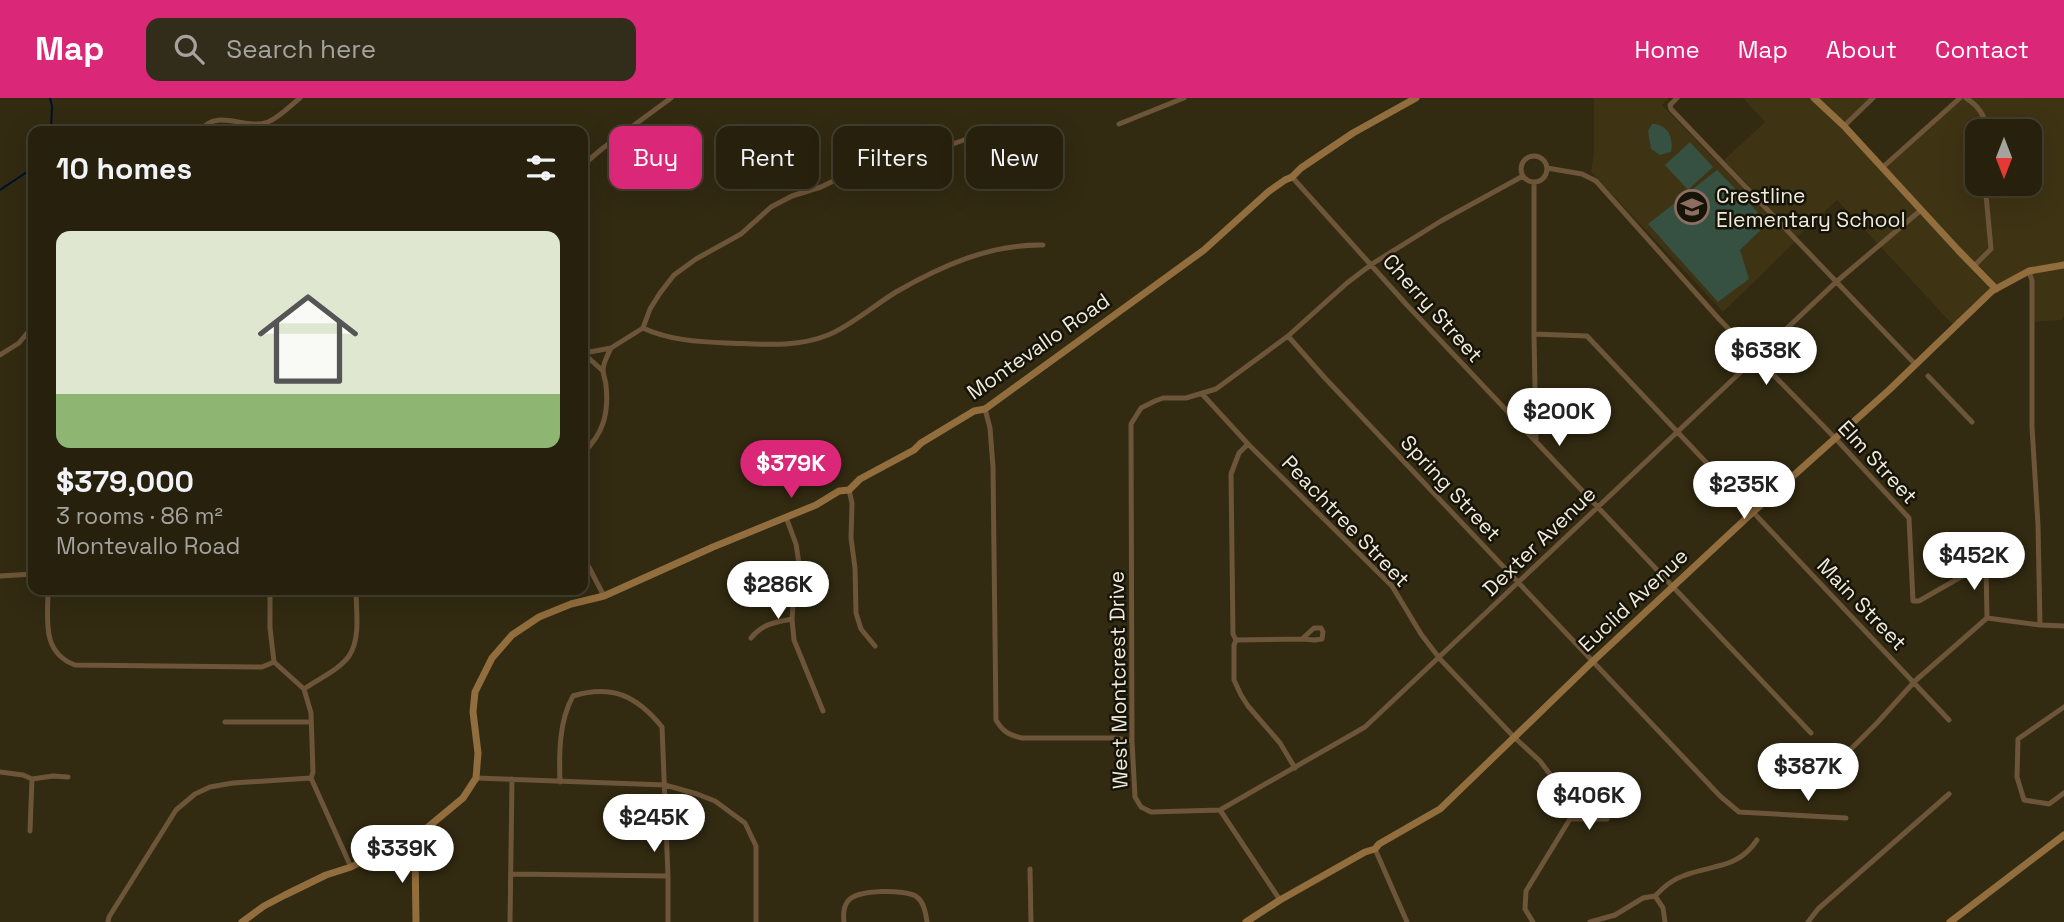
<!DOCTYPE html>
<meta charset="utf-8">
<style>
:root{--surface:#26200d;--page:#322d1b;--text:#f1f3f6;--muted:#a4a39d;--line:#423e2e;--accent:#db2777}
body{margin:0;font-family:"Space Grotesk",sans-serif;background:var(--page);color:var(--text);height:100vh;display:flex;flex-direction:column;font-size:26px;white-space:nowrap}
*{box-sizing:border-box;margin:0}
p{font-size:23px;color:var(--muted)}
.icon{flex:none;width:38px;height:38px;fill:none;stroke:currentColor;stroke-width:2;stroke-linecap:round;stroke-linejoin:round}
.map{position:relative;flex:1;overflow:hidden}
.details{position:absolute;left:28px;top:28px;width:560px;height:469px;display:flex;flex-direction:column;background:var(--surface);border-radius:14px;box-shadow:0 7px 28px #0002,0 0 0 2px var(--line)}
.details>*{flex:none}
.banner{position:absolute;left:609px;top:28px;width:665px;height:63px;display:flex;gap:14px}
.needle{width:46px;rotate:180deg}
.controls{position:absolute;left:1965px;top:21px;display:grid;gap:14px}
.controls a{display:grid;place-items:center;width:77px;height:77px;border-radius:14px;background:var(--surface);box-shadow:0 7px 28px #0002,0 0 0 2px var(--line);font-size:35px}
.price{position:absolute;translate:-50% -60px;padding:0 16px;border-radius:24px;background:#fff;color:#222;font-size:23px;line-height:46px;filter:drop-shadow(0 2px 4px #0008)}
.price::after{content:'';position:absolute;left:50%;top:42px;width:21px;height:16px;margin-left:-10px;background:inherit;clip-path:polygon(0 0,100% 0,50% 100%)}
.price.active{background:var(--accent);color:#fff}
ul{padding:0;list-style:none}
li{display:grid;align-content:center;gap:14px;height:371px;padding:0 28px}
li span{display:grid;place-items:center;height:217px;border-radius:14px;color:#555}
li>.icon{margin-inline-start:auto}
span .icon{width:126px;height:126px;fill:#fffc;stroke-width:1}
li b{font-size:30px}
h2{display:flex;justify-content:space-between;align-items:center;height:84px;padding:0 28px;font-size:30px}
.tag{padding:0 24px;border-radius:14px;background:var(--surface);box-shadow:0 7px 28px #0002,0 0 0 2px var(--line);font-size:24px;line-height:63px}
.tag.active{background:var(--accent);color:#fff}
header{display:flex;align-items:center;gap:42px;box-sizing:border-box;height:98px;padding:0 35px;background:var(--accent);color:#fff}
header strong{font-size:33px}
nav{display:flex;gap:38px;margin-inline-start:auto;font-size:24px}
.search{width:490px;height:63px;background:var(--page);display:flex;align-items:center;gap:18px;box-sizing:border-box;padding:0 24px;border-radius:14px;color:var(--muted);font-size:26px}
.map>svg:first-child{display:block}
.built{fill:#3e3313;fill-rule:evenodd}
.green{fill:#365141}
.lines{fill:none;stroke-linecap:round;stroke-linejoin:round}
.stream{stroke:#001129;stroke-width:2}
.street{stroke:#6d5539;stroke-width:5}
.secondary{stroke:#926d3d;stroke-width:7}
.labels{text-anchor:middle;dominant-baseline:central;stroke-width:5;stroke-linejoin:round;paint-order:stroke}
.poi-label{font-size:21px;fill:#efeadb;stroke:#161308;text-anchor:start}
.street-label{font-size:21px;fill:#efeadb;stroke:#161308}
</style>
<header>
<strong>Map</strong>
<div class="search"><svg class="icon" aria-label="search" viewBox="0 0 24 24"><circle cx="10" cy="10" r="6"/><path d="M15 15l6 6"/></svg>Search here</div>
<nav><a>Home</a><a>Map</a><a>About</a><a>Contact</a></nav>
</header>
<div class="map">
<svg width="2064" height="824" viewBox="0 0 2064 824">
<rect width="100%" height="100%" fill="#322a11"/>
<path class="built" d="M 1594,0 L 1669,0 L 1662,7 L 1795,144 L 1723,214 L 1591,74 L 1594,54 Z
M 1743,0 L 1873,0 L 1843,28 L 1883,69 L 1960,0 L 2064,0 L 2064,218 L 2062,222 L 2032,224 L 2030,174 L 1986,198 L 1954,228 L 1837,102 L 1797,139 L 1724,62 L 1765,24 ZM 1978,33 L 2030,33 L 2030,86 L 1978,86 Z"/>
<path class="green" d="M 1652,26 C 1668,26 1674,40 1671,54 L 1660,57 L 1651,51 L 1648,33 Z
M 1690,44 L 1713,69 L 1688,92 L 1665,67 Z
M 1717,72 L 1768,125 L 1740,152 L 1749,181 L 1718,204 L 1648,126 Z"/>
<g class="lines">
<path class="stream" d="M 50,0 L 52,8 L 51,33
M 0,92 L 27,74 L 33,66"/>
<path class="street" d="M 1677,0 L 1670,7 L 1671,11 L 1915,266
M 1966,0 C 1979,8 1986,18 1986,33
M 1119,26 L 1184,0
M 1844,28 L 1873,0
M 200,33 C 218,9 244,33 268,24 C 280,19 290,8 300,0
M1521 71a13 13 0 1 1 26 0a13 13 0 1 1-26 0Z
M 583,67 L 603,50 L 671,0
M 1883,69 L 1960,0
M 1547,70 L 1582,76 L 1596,83 L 1719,221 L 1835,340 L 1909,420 L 1913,503 L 1919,503 L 1980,468 L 1986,468 L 1987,520
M 1292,79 L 1406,206 L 1811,635
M 1534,85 L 1534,236 L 1536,344
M 1974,168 L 1991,151 L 1985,86
M 2029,173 L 2032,183 L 2032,329 L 2038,427 L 2040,527
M 643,230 C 668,242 699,244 727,245 C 761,246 796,250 828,237 C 849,229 876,206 896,194 C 941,168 990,146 1043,147
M 1534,236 L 1587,238 L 1949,622
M 1288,238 L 1324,279 L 1720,698 L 1739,714 L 1846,720
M 583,255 L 603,273
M 584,255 L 611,250 L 643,230 L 650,211 L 660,195 L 674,177 L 696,161 L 741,136 L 771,109 L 792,98 L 821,89 L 885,58 L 944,49 L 984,35 L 1005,35
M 0,257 L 19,245 L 33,228
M 1928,278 L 1972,324
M 1203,297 L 1248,346 L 1392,488 L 1421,536 L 1440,561 L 1514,639 L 1540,663 L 1561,691 L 1570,721 L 1526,793 L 1525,811 L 1533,824
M 985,311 L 990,330 L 993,369 L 996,622 C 1003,634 1009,637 1022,640 L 1115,640 L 1132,643
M 1248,346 L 1239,355 L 1231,376 L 1233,536 L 1236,542 L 1234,547 L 1234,582 L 1241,597 L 1248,608 L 1280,645 L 1295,670
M 583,355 C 603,336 609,316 606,288 C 606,283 603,277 603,272 C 603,265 608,256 611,250
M 849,392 L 852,405 L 851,440 L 855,470 L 856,515 L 861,531 L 875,548
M 786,419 L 796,446 L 800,472 L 794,493 L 792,521 L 794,542 L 823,613
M 583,458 L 604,498
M 0,478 L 33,476
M 48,492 C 48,522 41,554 75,567 L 262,569 L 274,564
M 270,492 L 270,530 L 274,564 L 304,591 L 311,615 L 313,674 L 311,680 L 351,769
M 751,540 C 762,526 775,524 792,521
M 1236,542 L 1302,541 L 1315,542 L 1322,541 L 1323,534 L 1321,530 L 1314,530 L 1302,541
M 304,591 C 318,581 339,572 349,558 C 361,540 356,512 356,492
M 2064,609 L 2018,641 L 2017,679 L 2024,702 L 2049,706 L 2064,695
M 225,624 L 310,624
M 1837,665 L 1877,625 L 1915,583 L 1987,520 L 2040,527 L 2064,528
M 0,674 L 23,677 L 32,681 L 53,678 L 68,679
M 476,680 L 665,687 L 697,696 L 715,703 L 745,725 L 756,748 L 756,824
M 560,684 C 559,655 559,623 573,598 C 612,586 637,598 662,629 L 668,778 L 668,824
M 1220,712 L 1365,629 L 1836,184 L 1921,112
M 1570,721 L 1607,721
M 30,733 L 32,681
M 1375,751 L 1407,824
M 1030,771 L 1031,824
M 512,776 L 668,778
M 1655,798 C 1664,789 1671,782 1683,778 C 1712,766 1737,772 1757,742
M 1655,798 L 1663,810 L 1665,824
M 1280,802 L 1220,712 L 1151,714 L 1141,709 L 1135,699 L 1132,643 L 1131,326 L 1141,310 L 1155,303 L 1163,300 L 1186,300 L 1216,291 L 1288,238 L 1347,185 L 1372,166 L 1441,123 L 1523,78
M 108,824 L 109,819 L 176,712 L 195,696 L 210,689 L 233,685 L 311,680
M 510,824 L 512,681
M 844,824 C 843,816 843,809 848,803 C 857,791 906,791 917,799 C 924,804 926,816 927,824
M 1590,824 L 1615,817 L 1643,800 L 1655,798
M 1808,824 L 1818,811 L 1949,696"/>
<path class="secondary" d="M 1814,0 L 1844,28 L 1958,152 L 1996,191
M 410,744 L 415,752 L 416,824
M 242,824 L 264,808 L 285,797 L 326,777 L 351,769 L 396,746 L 410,744 L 463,700 L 476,680 L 478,655 L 473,614 L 475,594 L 492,560 L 512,537 L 539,519 L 571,506 L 604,498 L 713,449 L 816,407 L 839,393 L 849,392 L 860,381 L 914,352 L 921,345 L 974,313 L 985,311 L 1204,152 L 1268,94 L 1285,82 L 1292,79 L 1301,70 L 1353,35 L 1416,0
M 1246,824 L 1280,802 L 1365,754 L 1375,751 L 1379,746 L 1440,711 L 1592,564 L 1753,414 L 1889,292 L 1992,193 L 2029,173 L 2064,167
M 1950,824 L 2064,737"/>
</g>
<defs>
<g id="school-ring" transform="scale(1.75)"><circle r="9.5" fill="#161308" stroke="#8d6e63" stroke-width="1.5"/><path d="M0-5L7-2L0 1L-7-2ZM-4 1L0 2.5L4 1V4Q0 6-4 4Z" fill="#8d6e63"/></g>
</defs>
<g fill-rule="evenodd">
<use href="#school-ring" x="1692" y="109"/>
</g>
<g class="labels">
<g class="poi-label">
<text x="1716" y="97">Crestline<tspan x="1716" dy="24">Elementary School</tspan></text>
</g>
<g class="street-label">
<text transform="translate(1433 210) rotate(48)">Cherry Street</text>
<text transform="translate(1038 248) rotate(-35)">Montevallo Road</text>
<text transform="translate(1878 364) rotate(47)">Elm Street</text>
<text transform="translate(1451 390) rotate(47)">Spring Street</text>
<text transform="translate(1346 423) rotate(46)">Peachtree Street</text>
<text transform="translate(1539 443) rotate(-44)">Dexter Avenue</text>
<text transform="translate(1633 502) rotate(-43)">Euclid Avenue</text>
<text transform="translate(1862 506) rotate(46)">Main Street</text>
<text transform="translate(1118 582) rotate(-91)">West Montcrest Drive</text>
</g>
</g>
</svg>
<div class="controls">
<a><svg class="needle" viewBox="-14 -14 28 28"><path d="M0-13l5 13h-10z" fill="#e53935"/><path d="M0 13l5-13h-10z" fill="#a4a39d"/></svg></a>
</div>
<b class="price" style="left:1766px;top:289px">$638K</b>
<b class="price" style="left:1559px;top:350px">$200K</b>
<b class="price active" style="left:791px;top:402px">$379K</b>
<b class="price" style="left:1744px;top:423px">$235K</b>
<b class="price" style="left:1974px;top:494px">$452K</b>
<b class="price" style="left:778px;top:523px">$286K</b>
<b class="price" style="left:1808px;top:705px">$387K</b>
<b class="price" style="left:1589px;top:734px">$406K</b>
<b class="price" style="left:654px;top:756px">$245K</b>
<b class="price" style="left:402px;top:787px">$339K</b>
<div class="banner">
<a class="tag active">Buy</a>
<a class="tag">Rent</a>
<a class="tag">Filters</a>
<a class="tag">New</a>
</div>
<section class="details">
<h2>10 homes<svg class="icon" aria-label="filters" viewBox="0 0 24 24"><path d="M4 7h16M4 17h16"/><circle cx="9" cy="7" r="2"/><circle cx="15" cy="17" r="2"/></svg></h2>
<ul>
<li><span style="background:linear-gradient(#dfe7d0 75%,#8fb573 0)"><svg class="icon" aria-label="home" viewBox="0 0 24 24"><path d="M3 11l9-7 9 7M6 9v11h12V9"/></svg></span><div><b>$379,000</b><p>3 rooms · 86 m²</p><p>Montevallo Road</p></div></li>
</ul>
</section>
</div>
